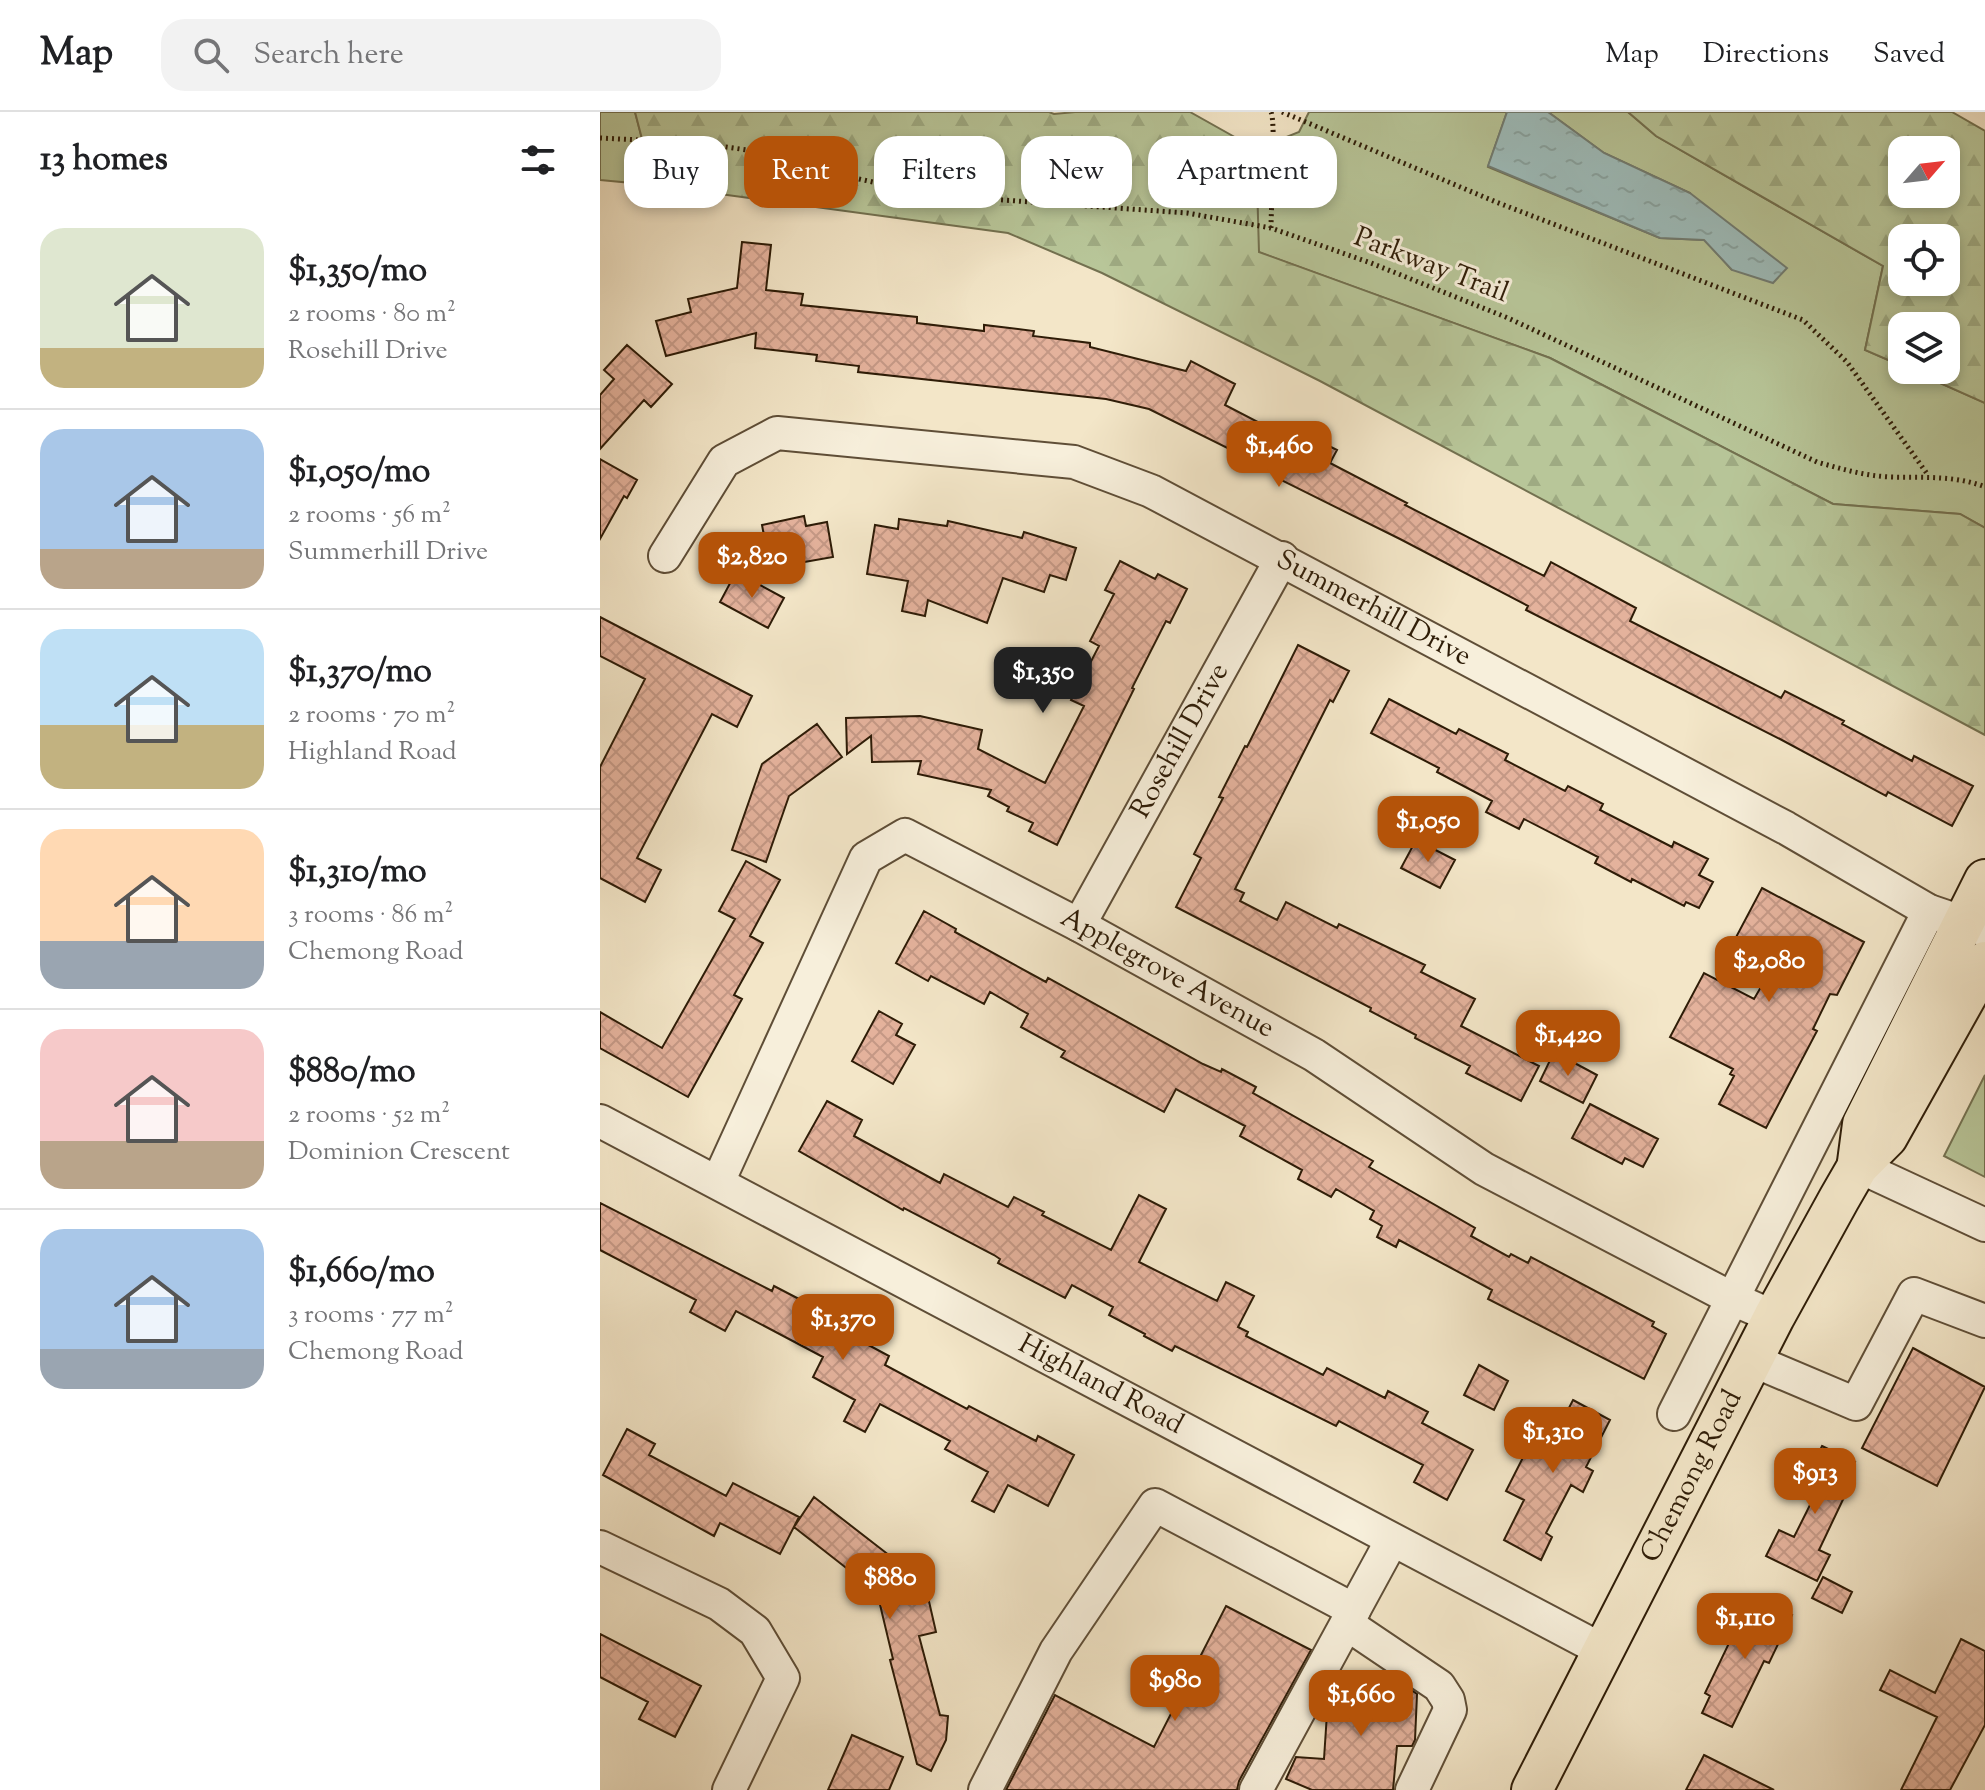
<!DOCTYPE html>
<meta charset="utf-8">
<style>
:root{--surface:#fff;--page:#f2f2f2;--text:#202124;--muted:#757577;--line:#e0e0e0;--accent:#b45309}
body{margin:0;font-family:"Sorts Mill Goudy",serif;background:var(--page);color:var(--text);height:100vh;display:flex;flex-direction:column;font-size:30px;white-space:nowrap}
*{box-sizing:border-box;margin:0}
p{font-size:26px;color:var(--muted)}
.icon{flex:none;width:44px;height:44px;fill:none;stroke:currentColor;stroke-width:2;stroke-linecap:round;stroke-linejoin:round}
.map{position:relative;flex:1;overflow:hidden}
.side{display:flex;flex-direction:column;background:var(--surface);width:600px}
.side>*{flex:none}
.guide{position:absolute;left:24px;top:24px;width:760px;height:72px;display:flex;gap:16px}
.needle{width:52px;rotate:62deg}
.buttons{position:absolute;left:1288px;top:24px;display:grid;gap:16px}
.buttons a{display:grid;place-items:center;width:72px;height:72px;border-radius:16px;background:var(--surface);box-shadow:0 4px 12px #0003;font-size:40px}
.price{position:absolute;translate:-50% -68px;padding:0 18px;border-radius:16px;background:var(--accent);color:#fff;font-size:26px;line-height:52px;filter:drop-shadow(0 2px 4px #0008)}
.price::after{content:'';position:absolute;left:50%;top:48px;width:24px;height:18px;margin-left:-12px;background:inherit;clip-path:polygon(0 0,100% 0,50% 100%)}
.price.on{background:#222;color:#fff}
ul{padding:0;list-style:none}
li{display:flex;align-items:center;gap:24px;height:200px;padding:0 40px}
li+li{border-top:2px solid var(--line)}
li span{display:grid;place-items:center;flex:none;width:224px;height:160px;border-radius:24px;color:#555}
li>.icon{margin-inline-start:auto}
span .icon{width:96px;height:96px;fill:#fffc;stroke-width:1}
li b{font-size:34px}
h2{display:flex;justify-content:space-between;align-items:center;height:96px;padding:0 40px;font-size:34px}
.chip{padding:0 28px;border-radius:24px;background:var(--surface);box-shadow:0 4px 12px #0003;font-size:28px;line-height:72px}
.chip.on{background:var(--accent);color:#fff}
header{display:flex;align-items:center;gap:48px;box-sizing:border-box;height:112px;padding:0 40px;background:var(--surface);border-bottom:2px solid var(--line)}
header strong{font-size:38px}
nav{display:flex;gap:44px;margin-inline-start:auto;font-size:28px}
.search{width:560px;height:72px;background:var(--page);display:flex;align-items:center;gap:20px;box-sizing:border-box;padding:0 28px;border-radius:24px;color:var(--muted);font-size:30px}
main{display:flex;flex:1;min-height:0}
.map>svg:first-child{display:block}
.grass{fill:#b8c699;stroke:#737150;stroke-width:2}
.forest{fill:url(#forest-firs);stroke:#737150;stroke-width:2;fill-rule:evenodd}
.water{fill:url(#water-ripples);stroke:#717d74;stroke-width:2}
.building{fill:url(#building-cross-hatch);stroke:#2e1c07;stroke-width:2}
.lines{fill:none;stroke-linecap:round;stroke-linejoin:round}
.minor-casing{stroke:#5f4e37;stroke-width:36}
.major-casing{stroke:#2e1c07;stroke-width:44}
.path{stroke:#2e1c07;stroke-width:5;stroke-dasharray:2 4;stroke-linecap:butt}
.minor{stroke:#f7efdb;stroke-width:32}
.major{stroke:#f3e6c8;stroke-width:40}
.labels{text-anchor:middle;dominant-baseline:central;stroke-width:6;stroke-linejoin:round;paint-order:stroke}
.street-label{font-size:28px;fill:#2e1c07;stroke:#f7efdb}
</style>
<header>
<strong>Map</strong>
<div class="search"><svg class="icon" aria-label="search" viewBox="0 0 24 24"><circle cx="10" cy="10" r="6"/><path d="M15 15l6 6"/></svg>Search here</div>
<nav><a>Map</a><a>Directions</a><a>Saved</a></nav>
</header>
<main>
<section class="side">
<h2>13 homes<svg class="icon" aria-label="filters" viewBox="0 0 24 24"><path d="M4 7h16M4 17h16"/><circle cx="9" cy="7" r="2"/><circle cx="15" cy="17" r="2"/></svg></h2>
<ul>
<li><span style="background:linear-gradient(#dfe7d0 75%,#c2b280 0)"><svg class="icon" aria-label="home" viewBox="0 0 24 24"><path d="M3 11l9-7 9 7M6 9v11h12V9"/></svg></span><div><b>$1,350/mo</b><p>2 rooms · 80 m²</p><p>Rosehill Drive</p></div></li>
<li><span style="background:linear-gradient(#a9c7e8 75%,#b9a48a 0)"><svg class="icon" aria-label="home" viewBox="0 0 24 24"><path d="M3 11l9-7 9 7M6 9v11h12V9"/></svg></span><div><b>$1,050/mo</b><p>2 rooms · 56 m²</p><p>Summerhill Drive</p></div></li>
<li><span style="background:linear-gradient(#bfe0f5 60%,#c2b280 0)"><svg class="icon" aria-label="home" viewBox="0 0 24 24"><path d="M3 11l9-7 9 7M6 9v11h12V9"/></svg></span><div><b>$1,370/mo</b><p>2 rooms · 70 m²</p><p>Highland Road</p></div></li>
<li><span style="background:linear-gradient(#ffd9b3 70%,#9aa5b1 0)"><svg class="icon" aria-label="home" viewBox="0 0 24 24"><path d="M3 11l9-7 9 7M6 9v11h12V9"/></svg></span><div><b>$1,310/mo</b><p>3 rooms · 86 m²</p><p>Chemong Road</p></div></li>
<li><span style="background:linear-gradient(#f6c9c9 70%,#b9a48a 0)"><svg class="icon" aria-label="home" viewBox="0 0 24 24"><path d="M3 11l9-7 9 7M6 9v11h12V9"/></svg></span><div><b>$880/mo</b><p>2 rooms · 52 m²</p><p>Dominion Crescent</p></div></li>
<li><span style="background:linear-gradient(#a9c7e8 75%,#9aa5b1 0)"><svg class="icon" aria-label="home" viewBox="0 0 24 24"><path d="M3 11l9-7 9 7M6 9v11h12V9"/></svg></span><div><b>$1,660/mo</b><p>3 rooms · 77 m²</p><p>Chemong Road</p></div></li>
</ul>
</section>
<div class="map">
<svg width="1385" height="1678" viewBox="0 0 1385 1678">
<defs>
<pattern id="forest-firs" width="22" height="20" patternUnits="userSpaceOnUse" patternTransform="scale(2)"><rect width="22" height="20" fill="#b8c699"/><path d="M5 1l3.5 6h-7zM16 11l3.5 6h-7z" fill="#9eaa82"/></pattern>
<pattern id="water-ripples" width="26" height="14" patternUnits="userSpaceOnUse" patternTransform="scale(2)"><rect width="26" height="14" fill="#9ebebd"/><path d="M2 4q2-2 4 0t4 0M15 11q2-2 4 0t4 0" fill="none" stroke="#88a3a1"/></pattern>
<pattern id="building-cross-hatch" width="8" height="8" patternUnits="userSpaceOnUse" patternTransform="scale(2)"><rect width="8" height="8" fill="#e4b29c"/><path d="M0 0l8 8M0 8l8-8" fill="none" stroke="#c49885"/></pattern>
</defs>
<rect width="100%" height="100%" fill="#f3e6c8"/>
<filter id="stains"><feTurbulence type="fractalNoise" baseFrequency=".0025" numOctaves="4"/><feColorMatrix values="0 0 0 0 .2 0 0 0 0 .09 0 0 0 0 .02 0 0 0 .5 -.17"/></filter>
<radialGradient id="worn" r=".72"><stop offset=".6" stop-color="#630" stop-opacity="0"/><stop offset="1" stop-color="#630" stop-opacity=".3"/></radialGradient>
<path class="grass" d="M 0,0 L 35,0 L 54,73 L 0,68 Z
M 709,0 L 907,0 L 888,55 L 1060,126 L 1105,128 L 1132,158 L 1090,81 L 1004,41 L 948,0 L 1028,0 L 1056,24 L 1283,154 L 1265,238 L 1302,254 L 1302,258 L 1311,258 L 1385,291 L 1385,416 L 1360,402 L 1233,392 L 950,246 L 658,140 L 656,37 L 699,20 Z
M 1385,963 L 1385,1065 L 1344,1044 Z"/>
<path class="forest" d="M 35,0 L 449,0 L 454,2 L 475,0 L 590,0 L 656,37 L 659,140 L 950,246 L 1233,392 L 1360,402 L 1385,416 L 1385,623 L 720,269 L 502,161 L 408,121 L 54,73 Z
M 1028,0 L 1352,0 L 1385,19 L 1385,291 L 1311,258 L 1346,258 L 1346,214 L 1302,214 L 1302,254 L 1265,238 L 1283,154 L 1056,24 ZM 1302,38 L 1346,38 L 1346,82 L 1302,82 ZM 1302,126 L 1346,126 L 1346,170 L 1302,170 Z"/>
<path class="water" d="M 907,0 L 948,0 L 1004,41 L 1090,81 L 1187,156 L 1173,171 L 1132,158 L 1104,128 L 1060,126 L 888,54 Z"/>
<path class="building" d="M 142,130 L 171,133 L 166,178 L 203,182 L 201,193 L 317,205 L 317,211 L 384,219 L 384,213 L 434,219 L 433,224 L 490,231 L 490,235 L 586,259 L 591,249 L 635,272 L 625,293 L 698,331 L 703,321 L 737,338 L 730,351 L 807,391 L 805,393 L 944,464 L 951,450 L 1036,496 L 1030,509 L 1181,586 L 1185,579 L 1244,609 L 1242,612 L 1312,649 L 1314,644 L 1373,674 L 1352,714 L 1288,680 L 1286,684 L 1180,627 L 926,498 L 928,494 L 800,427 L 679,367 L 682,363 L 549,297 L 506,287 L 258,260 L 259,254 L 216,249 L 217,243 L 155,236 L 156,221 L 66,244 L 56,209 L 91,200 L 88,187 L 137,176 Z
M 27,233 L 72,272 L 51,295 L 44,288 L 0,337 L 0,283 L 14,267 L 4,258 Z
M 0,347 L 37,368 L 27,386 L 24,384 L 0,427 Z
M 204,404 L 206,414 L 227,410 L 233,445 L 170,456 L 162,413 Z
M 299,407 L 347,414 L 348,409 L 422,426 L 424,420 L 476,436 L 466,468 L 450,463 L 444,480 L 403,466 L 387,511 L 328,488 L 325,504 L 302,499 L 308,469 L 267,462 L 275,413 L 298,417 Z
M 520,449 L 555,467 L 558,462 L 587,477 L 570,511 L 566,509 L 532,576 L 534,577 L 457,733 L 429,719 L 433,711 L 407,699 L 409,695 L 388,684 L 391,678 L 318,662 L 321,649 L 272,650 L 271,624 L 247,642 L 246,606 L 320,604 L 382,618 L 378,637 L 445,671 L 484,594 L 471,588 L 499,534 L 490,529 L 514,482 L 505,478 Z
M 136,460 L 184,486 L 168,516 L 120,490 Z
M 0,505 L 152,584 L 137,615 L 112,602 L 37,746 L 61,758 L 45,790 L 0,766 L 0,655 L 45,567 L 0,544 Z
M 698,533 L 749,559 L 733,590 L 730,588 L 635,777 L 644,781 L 640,789 L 677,808 L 686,790 L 737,816 L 739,812 L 825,853 L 821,860 L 875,887 L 861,914 L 939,954 L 921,989 L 866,961 L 870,954 L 815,926 L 816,923 L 770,899 L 771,896 L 576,795 L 601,746 L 594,742 L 623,686 L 619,685 L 645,634 L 647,635 Z
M 789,587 L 856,622 L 859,617 L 908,642 L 905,648 L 965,679 L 968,674 L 1003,692 L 1000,698 L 1072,735 L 1074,730 L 1108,747 L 1099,763 L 1113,770 L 1099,796 L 1086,790 L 1084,794 L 1032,767 L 1031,770 L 995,751 L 998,745 L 924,707 L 919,717 L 886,700 L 892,689 L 837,660 L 839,656 L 771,621 Z
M 217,612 L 242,645 L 189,684 L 166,750 L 132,738 L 162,652 Z
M 816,728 L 855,748 L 840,776 L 801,756 Z
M 146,749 L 180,768 L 150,824 L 163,831 L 134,883 L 142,887 L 88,985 L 0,936 L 0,900 L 62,936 L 135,807 L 119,799 Z
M 1162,776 L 1264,830 L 1237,883 L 1230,882 L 1213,917 L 1217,919 L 1166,1016 L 1119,992 L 1134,964 L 1130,962 L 1133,957 L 1070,925 L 1104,861 L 1154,887 L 1175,851 L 1134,829 Z
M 324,799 L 356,817 L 355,820 L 446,870 L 448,866 L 603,952 L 621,960 L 622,957 L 656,975 L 653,981 L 773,1049 L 769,1055 L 875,1116 L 871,1124 L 909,1145 L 911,1142 L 928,1151 L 931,1145 L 1054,1210 L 1052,1214 L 1066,1222 L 1044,1267 L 888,1187 L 892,1178 L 799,1128 L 796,1135 L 777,1125 L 782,1114 L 770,1107 L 774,1099 L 736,1077 L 731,1085 L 698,1067 L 702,1058 L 640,1024 L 645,1014 L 576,977 L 564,1000 L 461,945 L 465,939 L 421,915 L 428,902 L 390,880 L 384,892 L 331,864 L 328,869 L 296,851 Z
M 279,899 L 302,912 L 296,923 L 315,933 L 293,972 L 252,949 Z
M 954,940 L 997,963 L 983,991 L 940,969 Z
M 227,989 L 262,1008 L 254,1024 L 340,1071 L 344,1062 L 408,1095 L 414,1085 L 444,1100 L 442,1103 L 511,1138 L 539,1083 L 566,1097 L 539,1150 L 617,1189 L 626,1170 L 654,1184 L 638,1215 L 648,1220 L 646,1224 L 723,1263 L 727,1256 L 785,1286 L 788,1279 L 828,1300 L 822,1311 L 873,1338 L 847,1388 L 814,1370 L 823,1353 L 739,1309 L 736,1314 L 575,1234 L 572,1239 L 544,1224 L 545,1222 L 509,1203 L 513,1195 L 472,1173 L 465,1186 L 398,1151 L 400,1147 L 394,1143 L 304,1096 L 303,1098 L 199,1039 Z
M 990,992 L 1058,1027 L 1043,1055 L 1025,1046 L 1022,1052 L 972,1026 Z
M 0,1091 L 172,1179 L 174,1174 L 224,1200 L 220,1207 L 289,1244 L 285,1253 L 367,1297 L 369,1294 L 436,1329 L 438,1324 L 474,1343 L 448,1394 L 408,1373 L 394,1400 L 372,1389 L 388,1360 L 345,1337 L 350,1329 L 280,1292 L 265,1320 L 244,1309 L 255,1288 L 213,1265 L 223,1245 L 136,1199 L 125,1219 L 90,1200 L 96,1188 L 0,1138 Z
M 1313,1236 L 1385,1275 L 1337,1374 L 1262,1336 Z
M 879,1253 L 908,1269 L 894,1298 L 864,1283 Z
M 973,1288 L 1010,1308 L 986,1355 L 993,1359 L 983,1380 L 971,1373 L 946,1421 L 952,1425 L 941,1448 L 904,1428 L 924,1388 L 906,1379 L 941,1310 L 957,1319 Z
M 27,1317 L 55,1332 L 49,1343 L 126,1384 L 133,1371 L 199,1405 L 180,1442 L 120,1411 L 114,1424 L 3,1363 Z
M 1222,1334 L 1255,1350 L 1243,1375 L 1248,1377 L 1219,1438 L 1230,1443 L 1217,1469 L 1166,1444 L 1179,1418 L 1194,1425 L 1214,1385 L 1201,1378 Z
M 214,1385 L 303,1454 L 320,1450 L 336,1520 L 319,1524 L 340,1603 L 348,1604 L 346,1628 L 331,1659 L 317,1652 L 290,1548 L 293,1547 L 277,1480 L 194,1415 Z
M 1223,1465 L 1252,1480 L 1242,1501 L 1212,1486 Z
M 1159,1487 L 1192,1503 L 1169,1551 L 1164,1549 L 1132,1615 L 1102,1601 L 1110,1584 L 1105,1581 L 1143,1502 L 1150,1505 Z
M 626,1494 L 711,1538 L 639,1669 L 637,1678 L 406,1678 L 455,1583 L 554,1635 Z
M 0,1522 L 101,1574 L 75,1625 L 39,1607 L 48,1590 L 0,1565 Z
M 1361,1527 L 1385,1539 L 1385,1613 L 1350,1678 L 1301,1678 L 1337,1605 L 1280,1578 L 1290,1558 L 1335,1581 Z
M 738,1568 L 801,1571 L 817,1582 L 815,1628 L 812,1634 L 797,1634 L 793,1678 L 712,1678 L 686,1667 L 696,1645 L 724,1647 L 728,1586 Z
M 252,1623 L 303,1645 L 289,1678 L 228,1678 Z
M 1104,1643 L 1174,1678 L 1086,1678 Z"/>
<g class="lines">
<g class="minor-casing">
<g id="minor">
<path id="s1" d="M 65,444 L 124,349 L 177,321 L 474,350 L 551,379 L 1186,716 L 1329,799 L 1385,818"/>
<path id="s2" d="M 479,813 L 682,446"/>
<path id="s3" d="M 0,1009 L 1002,1538"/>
<path d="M 1258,1054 L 1385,1113"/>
<path id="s4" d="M 118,1070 L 266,746 L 305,723 L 479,813 L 714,943 L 884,1057 L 1133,1187 L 1174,1205"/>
<path d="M 1152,1248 L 1256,1292 L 1314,1182 L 1385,1209"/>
<path d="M 1074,1302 L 1329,799"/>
<path d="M 0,1435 L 119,1492 L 155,1519 L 183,1566 L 129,1678"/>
<path d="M 747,1512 L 839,1574 L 848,1588 L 850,1598 L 812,1678"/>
<path d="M 385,1678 L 456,1539 L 555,1393 L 754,1498"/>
<path d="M 656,1678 L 792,1428"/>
</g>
</g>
<g class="major-casing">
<g id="major">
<path d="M 1258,1050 L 1263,1012 L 1385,768"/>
<path id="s5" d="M 932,1678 L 1174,1205 L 1239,1087 L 1258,1054 L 1287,1025 L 1385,850"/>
</g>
</g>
<path class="path" d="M 682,0 L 896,90 L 1203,208 L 1247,250 L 1328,363
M 0,26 L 99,31 L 202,46 L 250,65 L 332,83 L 587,101 L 671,116 L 771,151 L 908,206 L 1217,350 C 1242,357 1265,364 1291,365 C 1323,366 1355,363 1385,375
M 671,116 C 671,97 676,10 671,0"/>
<use href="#minor" class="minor"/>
<use href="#major" class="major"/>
</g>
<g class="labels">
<g class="street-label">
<text transform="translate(831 154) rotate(21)">Parkway Trail</text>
<text stroke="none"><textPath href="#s1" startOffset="804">Summerhill Drive</textPath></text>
<text stroke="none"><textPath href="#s2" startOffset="210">Rosehill Drive</textPath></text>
<text stroke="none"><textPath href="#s4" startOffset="698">Applegrove Avenue</textPath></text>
<text stroke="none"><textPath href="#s3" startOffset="566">Highland Road</textPath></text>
<text stroke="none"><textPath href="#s5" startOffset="352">Chemong Road</textPath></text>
</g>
</g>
<rect width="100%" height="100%" filter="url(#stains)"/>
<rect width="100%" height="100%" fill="url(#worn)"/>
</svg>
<div class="buttons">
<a><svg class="needle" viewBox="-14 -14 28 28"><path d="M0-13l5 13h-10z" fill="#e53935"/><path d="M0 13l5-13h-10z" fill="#757577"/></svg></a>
<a><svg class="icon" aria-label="locate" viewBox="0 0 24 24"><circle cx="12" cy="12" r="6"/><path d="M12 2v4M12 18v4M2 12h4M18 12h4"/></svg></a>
<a><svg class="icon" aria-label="layers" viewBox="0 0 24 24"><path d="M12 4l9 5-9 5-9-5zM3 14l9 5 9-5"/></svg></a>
</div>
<b class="price" style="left:679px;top:377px">$1,460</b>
<b class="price" style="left:152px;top:488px">$2,820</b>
<b class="price on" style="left:443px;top:603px">$1,350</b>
<b class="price" style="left:828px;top:752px">$1,050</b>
<b class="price" style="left:1169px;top:892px">$2,080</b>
<b class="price" style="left:968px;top:966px">$1,420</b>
<b class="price" style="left:243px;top:1250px">$1,370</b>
<b class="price" style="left:953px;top:1363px">$1,310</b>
<b class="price" style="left:1215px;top:1404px">$913</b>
<b class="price" style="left:290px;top:1509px">$880</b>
<b class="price" style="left:1145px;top:1549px">$1,110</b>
<b class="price" style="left:575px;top:1611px">$980</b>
<b class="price" style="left:761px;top:1626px">$1,660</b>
<div class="guide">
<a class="chip">Buy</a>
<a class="chip on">Rent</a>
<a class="chip">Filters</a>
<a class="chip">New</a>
<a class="chip">Apartment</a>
</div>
</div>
</main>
